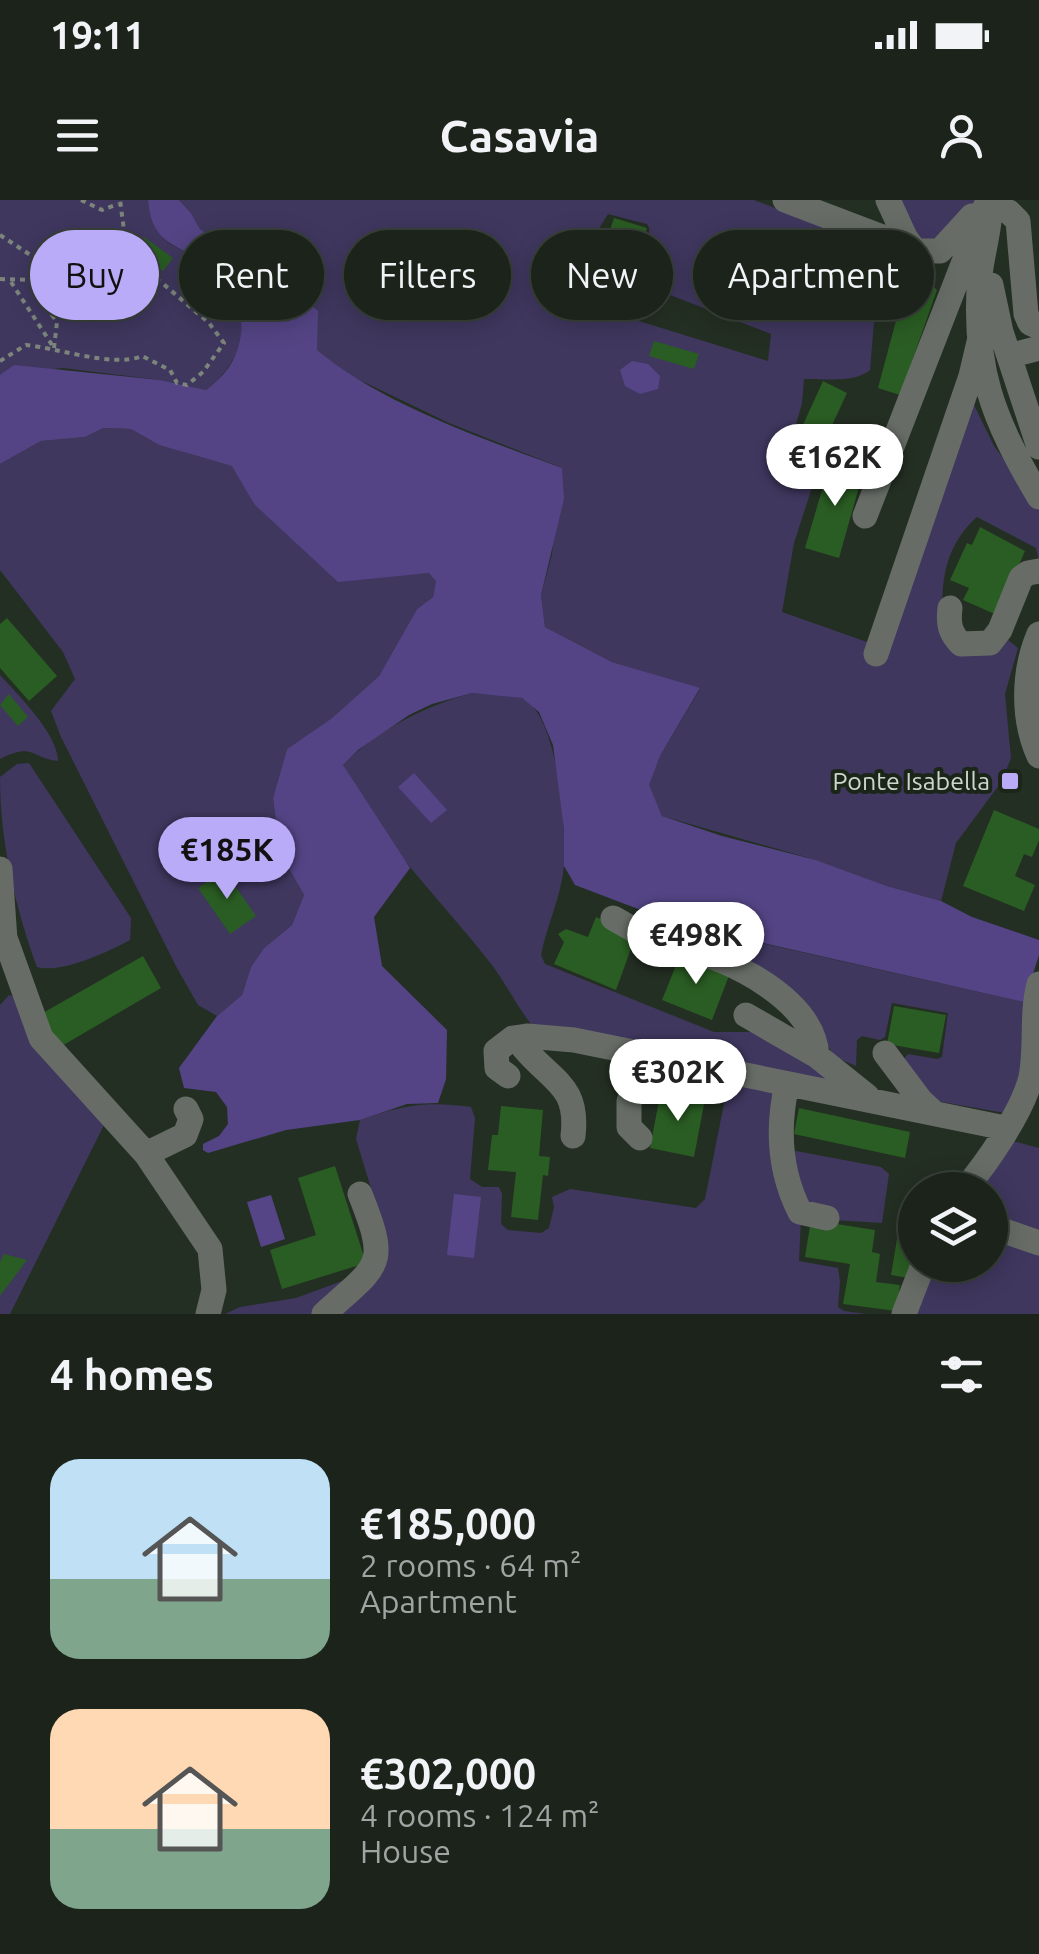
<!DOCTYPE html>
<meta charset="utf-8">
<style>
:root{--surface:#1b231a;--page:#242b23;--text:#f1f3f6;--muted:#a0a4a2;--line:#394039;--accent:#b9abf7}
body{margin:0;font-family:Ubuntu,sans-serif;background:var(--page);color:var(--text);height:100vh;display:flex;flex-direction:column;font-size:38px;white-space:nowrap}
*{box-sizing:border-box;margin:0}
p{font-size:32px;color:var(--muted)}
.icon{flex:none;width:55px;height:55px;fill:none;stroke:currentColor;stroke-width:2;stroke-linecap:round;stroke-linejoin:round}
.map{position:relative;height:1114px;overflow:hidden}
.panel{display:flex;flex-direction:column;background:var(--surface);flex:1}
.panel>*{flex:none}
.top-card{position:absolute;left:30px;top:30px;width:980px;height:90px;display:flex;gap:20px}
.fabs{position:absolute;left:898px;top:972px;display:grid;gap:20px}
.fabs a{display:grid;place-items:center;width:110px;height:110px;border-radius:50%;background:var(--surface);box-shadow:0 5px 25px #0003,0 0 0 2px var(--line);font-size:50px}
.price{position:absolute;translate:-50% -85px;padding:0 22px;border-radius:35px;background:#fff;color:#222;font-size:32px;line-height:65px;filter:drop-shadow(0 2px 5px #0008)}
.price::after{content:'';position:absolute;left:50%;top:60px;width:30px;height:22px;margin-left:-15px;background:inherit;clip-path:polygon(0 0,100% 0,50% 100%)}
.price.current{background:var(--accent);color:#111}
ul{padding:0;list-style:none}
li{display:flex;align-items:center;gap:30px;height:250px;padding:0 50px}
li span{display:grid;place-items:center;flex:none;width:280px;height:200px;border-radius:30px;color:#555}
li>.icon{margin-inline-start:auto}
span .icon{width:120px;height:120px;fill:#fffc;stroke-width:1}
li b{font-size:42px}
h2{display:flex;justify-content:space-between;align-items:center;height:120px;padding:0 50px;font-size:42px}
.pill{padding:0 35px;border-radius:45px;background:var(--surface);box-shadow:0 5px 25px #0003,0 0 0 2px var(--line);font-size:35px;line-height:90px}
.pill.current{background:var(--accent);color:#111}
.status{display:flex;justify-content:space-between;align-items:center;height:70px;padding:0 50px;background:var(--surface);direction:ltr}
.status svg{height:28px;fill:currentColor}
header{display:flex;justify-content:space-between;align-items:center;height:130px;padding:0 50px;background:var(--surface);font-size:45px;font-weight:600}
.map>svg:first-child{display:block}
.green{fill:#3f375e;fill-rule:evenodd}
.forest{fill:#544485}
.water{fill:#554587}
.building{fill:#2a5d23}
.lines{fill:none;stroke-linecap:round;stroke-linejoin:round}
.path{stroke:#7c857b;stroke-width:4;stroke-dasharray:5 5;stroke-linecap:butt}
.minor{stroke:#676d66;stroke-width:25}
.poi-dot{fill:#b9abf7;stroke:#1b2619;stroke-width:4}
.labels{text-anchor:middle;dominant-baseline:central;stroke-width:8;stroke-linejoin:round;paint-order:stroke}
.poi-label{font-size:25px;fill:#cfd6ce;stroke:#1b2619;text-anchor:end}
</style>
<div class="status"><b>19:11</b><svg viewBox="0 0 49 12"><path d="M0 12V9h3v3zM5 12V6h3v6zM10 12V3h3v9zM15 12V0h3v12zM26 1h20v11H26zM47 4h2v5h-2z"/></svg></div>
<header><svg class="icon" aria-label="menu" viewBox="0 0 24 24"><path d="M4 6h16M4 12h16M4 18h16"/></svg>Casavia<svg class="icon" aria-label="person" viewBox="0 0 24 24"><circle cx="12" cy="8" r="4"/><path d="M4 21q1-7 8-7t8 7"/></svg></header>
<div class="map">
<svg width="1039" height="1114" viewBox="0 0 1039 1114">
<rect width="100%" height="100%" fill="#242f23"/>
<path class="green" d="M 0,0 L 148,0 C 149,13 152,26 161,36 C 169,45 184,50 193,58 C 206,69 231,87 238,102 C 252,137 233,169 206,190 L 160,180 L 63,168 L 0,175 Z
M 179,0 L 754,0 L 877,46 L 879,63 L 870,170 C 853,184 824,178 804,179 L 802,203 L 792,239 L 817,253 L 816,275 L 794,343 L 782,412 L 884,448 L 974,205 L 994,246 L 1039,306 L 1039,362 L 1036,348 L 977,317 C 940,350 940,392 944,439 L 1008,440 L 1018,448 L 1005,494 L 1011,558 L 1002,581 L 956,643 L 941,701 L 887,686 L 816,660 L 662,616 L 648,585 L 660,556 L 700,489 L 612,462 L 545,427 L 541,395 L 552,354 L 562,268 L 449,223 L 343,172 L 317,150 L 277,76 L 200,29 L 191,13 ZM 608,14 L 647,24 L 649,28 L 652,84 L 657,90 L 771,134 L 768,161 L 584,104 L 595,35 Z
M 895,0 L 980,0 L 940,39 L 918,39 Z
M 102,228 L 131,229 L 159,245 L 233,266 L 254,304 L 400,375 L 430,373 L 436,381 L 433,397 L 417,409 L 379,476 L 332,518 L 287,549 L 273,598 L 280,653 L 304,695 L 292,725 L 264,748 L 251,767 L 242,795 L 217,816 L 198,805 L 177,768 L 61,537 L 51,511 L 75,479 L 63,452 L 0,370 L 0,264 L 41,241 L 85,237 Z
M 0,475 C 18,495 58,534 58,561 C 30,558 34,542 0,559 Z
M 472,493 C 487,495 512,492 525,500 C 558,519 567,630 564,666 C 561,697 547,725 541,755 L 545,764 L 714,832 L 760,832 L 827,870 L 827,880 L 531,824 C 517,806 506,784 492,765 C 441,699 379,642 343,565 C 379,529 423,507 472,493 Z
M 29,563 L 131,718 L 130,740 C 108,752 61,774 37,767 C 15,707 0,641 0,577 L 17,564 Z
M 738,738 L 1024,802 L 1024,875 L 1005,913 L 936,901 L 904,859 L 908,854 L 937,859 L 942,857 L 948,813 L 892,803 L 885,837 L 880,840 L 862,836 L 857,840 L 856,866 L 835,857 L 822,837 L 738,758 L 733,744 Z
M 9,795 L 16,797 L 105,923 L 10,1114 L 0,1114 L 0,805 Z
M 733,880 L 774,887 L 775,947 L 881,967 L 889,974 L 882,1023 L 801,1018 L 799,1061 L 838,1068 L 840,1082 L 838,1107 L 844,1111 L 866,1114 L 225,1114 L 240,1107 L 296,1098 L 380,1067 L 374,998 L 356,939 L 360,920 C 405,905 424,901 471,907 L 475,918 L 470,979 L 482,987 L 499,987 L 502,994 L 501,1024 L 508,1030 L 541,1033 L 549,1028 L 554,1007 L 552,997 L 570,989 L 696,1008 L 705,999 L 728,884 Z
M 1009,940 L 1039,948 L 1039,1114 L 911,1114 L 933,1065 L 990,1065 L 990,990 L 976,990 Z"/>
<path class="forest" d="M 148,0 L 179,0 L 191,13 L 200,29 L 277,76 L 318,111 L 317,150 C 381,204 484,239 562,268 L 564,299 L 541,395 L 545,427 L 612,462 L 700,488 L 660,556 L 649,585 L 662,616 L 722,636 L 816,660 L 887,686 L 941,701 L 972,717 L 1039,740 L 1039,755 L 1024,802 L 675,723 L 575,685 L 564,666 L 564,629 L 553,545 L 539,512 L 522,498 L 472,493 L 432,504 L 409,515 L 358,550 L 343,565 L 410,668 L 374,717 L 382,766 L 447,830 L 446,879 L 438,903 L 407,904 L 360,920 L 286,930 L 208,953 L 203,950 L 203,944 L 219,936 L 228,924 L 227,907 L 216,892 L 184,888 L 179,868 L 217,816 L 242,795 L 251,767 L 264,748 L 292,725 L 304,695 L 280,653 L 273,598 L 287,549 L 332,518 L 379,476 L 417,409 L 433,397 L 436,381 L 429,373 L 338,382 L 254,304 L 232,266 L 159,245 L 131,229 L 103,228 L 85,237 L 41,241 L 0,264 L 0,175 L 14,165 L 160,180 L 206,190 C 225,175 235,163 240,140 C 249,102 216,74 187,53 C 179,48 168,43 161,36 C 152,26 149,13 148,0 Z"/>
<path class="water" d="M 632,161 L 648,164 L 660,176 L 658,189 L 640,194 L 625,186 L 620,170 Z
M 414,573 L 447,610 L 431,623 L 398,587 Z
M 454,994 L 481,997 L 474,1058 L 447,1055 Z
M 271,995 L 285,1039 L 261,1047 L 247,1002 Z"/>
<path class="building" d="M 614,18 L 647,28 L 643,40 L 610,30 Z
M 144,37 L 173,58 L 163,71 L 134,50 Z
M 895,48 L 937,90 L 900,195 L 878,188 L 897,117 L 895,112 L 903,94 L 912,85 L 890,64 Z
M 601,58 L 644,75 L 637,92 L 595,75 Z
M 598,80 L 644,98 L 637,115 L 592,96 Z
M 654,141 L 699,154 L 694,169 L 649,156 Z
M 823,181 L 847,193 L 826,238 L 802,227 Z
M 831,259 L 864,269 L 839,358 L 805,348 Z
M 980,327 L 1025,351 L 997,415 L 963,400 L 969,388 L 950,380 L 967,343 L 972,345 Z
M 7,418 L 57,476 L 29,501 L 0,468 L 0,424 Z
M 9,494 L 28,517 L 18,526 L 0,505 Z
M 994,610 L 1039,629 L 1039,640 L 1032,657 L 1024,654 L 1015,676 L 1035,685 L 1024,711 L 963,686 Z
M 224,670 L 256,716 L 230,734 L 198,688 Z
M 596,717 L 636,735 L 616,790 L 554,764 L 564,742 L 558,734 L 566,729 L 588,737 Z
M 681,753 L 730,773 L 712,820 L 662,800 Z
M 143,756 L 161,788 L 60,847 L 41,814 Z
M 894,806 L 946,815 L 939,853 L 887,844 Z
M 661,890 L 705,899 L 694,957 L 650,948 Z
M 501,906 L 543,910 L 539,956 L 550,957 L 548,976 L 543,975 L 538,1020 L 511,1017 L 516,972 L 488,970 L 492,935 L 498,935 Z
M 799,908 L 910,932 L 905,958 L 794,934 Z
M 335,966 L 366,1063 L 282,1089 L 270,1050 L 316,1035 L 298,978 Z
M 811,1020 L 875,1030 L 872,1052 L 880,1054 L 876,1082 L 900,1085 L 896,1111 L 843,1104 L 850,1064 L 805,1057 Z
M 897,1039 L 915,1041 L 909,1078 L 891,1075 Z
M 4,1054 L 27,1060 L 0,1096 L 0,1062 Z"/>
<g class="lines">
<path class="path" d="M 81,0 L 102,10 L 118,4
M 0,35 L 32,56 L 41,67
M 0,79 L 38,80 L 41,67 L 65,85 L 82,71 L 103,69 L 127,53 L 120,0
M 11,82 L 54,148
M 54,148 L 57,122 L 52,115 L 68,84
M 0,161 L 26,145 C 58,148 113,168 142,156 L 170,170 L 177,183 L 187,185 L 203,172 L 224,143 L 209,123 L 127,53"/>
<path class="minor" d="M 785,0 L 882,37 L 905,37
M 888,0 L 905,37 L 915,51 L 940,51 L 972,16
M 991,5 L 1009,12 L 1018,21 L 1026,114 L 1030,123 L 1039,127
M 989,21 C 987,39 982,57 980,75 C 972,168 993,219 1039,297
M 991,85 L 1001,132 L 1039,247
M 1009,156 L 1039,148
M 865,316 L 988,0
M 950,408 C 948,424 950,433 961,444 L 990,443 L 1000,430 L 1021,378 L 1028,373 L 1039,371
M 1039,434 C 1023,471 1022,519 1039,556
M 876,454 L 971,176 L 980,138
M 0,669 L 5,740
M 613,718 L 643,735 L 652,748 C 663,749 673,745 683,748 C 731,759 814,800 817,856
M 0,724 L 41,838 L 146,954 L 210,1049 L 214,1090 L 208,1114
M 746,815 L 817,856 L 867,896
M 885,853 L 921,901 L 933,912
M 508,876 L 497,868 L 496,851 L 513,838 L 527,836
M 787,884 C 777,928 779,971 800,1012 L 827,1018
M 573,936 C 579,885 552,882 523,847 L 523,840 L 527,836 L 574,840 L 1005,928
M 640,938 L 629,927 L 629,901 L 656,858
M 146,954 L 185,935 L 191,919 L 186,909
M 964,990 C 987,963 1023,911 1031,877 C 1037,846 1031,815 1039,784
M 990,1026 L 1039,1043
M 324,1114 C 380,1063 389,1067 360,994
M 904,1114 L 923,1065"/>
</g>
<rect class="poi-dot" x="1000" y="571" width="20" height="20" rx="5"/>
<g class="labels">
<g class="poi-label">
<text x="990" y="581">Ponte Isabella</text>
</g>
</g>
</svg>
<div class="fabs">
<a><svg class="icon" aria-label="layers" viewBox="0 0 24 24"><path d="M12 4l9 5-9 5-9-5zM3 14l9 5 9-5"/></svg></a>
</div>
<b class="price" style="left:835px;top:309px">€162K</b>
<b class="price current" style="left:227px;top:702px">€185K</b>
<b class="price" style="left:696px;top:787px">€498K</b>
<b class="price" style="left:678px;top:924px">€302K</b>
<div class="top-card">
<a class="pill current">Buy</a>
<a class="pill">Rent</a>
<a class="pill">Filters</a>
<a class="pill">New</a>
<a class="pill">Apartment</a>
</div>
</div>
<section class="panel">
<h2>4 homes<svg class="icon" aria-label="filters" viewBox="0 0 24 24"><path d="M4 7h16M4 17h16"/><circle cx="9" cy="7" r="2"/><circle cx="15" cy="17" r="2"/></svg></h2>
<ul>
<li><span style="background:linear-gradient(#bfe0f5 60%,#7fa58c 0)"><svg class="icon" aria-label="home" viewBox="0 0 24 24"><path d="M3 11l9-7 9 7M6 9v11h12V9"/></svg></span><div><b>€185,000</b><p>2 rooms · 64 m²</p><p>Apartment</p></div></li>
<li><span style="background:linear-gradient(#ffd9b3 60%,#7fa58c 0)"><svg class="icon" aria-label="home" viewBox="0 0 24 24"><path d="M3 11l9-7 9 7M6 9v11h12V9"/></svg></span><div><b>€302,000</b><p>4 rooms · 124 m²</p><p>House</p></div></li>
</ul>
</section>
